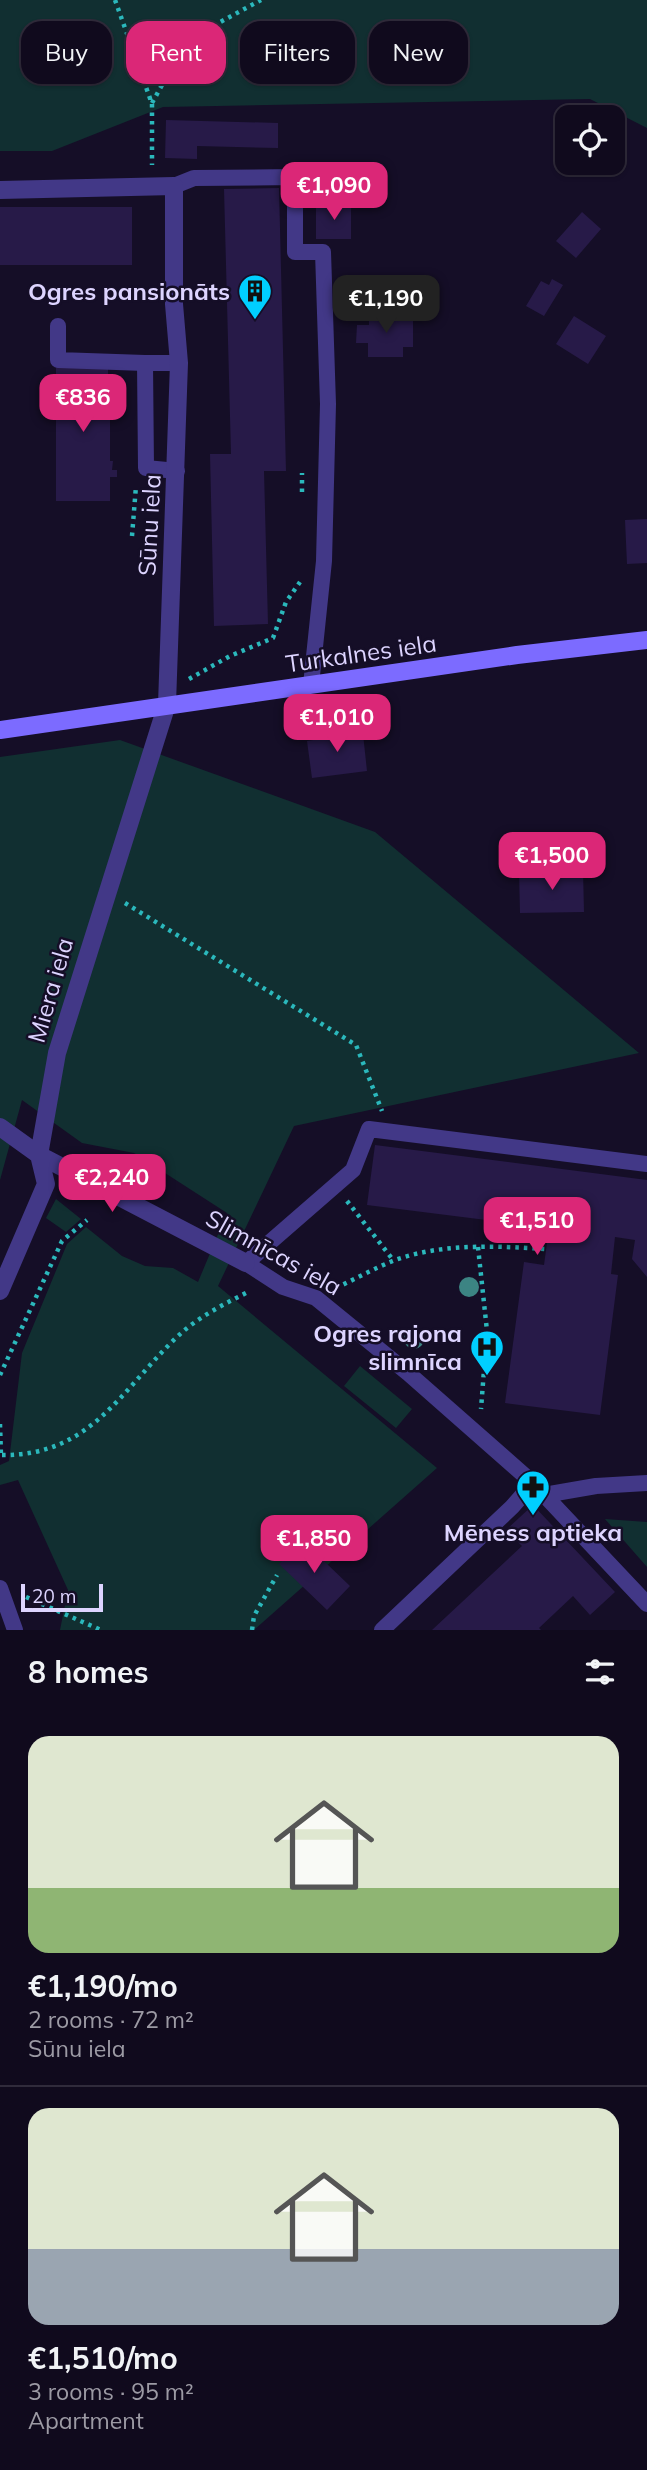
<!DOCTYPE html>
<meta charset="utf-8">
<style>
:root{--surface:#100a1d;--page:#1e182a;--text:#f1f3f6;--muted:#9c9aa4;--line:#302b3b;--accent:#db2777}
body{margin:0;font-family:Mulish,sans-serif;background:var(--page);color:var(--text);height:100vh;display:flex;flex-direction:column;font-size:26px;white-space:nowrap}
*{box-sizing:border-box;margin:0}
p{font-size:23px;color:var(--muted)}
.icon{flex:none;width:38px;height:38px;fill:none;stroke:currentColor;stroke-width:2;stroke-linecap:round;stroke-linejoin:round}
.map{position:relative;height:1630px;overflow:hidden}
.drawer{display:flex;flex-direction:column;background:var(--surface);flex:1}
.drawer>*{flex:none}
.banner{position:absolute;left:21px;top:21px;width:606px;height:63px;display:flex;gap:14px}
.buttons{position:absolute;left:555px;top:105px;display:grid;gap:14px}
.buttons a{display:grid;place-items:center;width:70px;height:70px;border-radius:14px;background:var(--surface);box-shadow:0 2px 5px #0004,0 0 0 2px var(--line);font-size:35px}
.scale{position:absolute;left:21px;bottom:18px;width:82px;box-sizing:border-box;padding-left:7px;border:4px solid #ddd4ff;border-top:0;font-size:19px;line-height:24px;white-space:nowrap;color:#ddd4ff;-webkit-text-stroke:5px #150e27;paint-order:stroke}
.price{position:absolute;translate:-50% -60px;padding:0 16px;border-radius:14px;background:var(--accent);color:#fff;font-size:23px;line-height:46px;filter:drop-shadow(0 2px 4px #0008)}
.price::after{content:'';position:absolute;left:50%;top:42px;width:21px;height:16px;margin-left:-10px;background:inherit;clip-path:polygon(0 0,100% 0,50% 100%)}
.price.selected{background:#222;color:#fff}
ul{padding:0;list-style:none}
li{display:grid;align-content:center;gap:14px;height:371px;padding:0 28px}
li+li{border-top:2px solid var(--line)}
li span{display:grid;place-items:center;height:217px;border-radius:21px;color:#555}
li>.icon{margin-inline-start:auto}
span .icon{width:126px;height:126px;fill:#fffc;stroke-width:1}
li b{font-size:30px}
h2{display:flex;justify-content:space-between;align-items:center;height:84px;padding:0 28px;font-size:30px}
.pill{padding:0 24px;border-radius:21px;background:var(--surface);box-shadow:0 2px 5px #0004,0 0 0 2px var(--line);font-size:24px;line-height:63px}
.pill.selected{background:var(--accent);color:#fff}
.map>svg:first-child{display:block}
.green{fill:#112f31}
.building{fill:#271a48}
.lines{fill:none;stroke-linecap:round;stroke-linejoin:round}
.path{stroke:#2bb8bc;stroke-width:4.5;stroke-dasharray:3.5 5;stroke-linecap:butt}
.service{stroke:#423887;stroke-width:16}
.minor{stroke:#423887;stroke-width:18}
.secondary{stroke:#7c6bff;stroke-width:18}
.tree{fill:#3c8483}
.labels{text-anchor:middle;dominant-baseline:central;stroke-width:5;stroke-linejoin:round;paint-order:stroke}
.poi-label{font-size:24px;font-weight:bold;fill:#ddd4ff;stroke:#150e27;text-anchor:end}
.street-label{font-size:24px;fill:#ddd4ff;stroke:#150e27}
</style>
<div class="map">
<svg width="647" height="1630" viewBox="0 0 647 1630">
<rect width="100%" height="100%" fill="#150e27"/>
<path class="green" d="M 0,0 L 647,0 L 647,128 L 590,99 L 163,107 L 52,151 L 0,151 Z
M 120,740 L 375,832 L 639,1053 L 294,1126 L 218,1286 L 437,1468 L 254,1630 L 60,1630 L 68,1590 L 18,1480 L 0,1485 L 0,1465 L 9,1461 L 22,1353 L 67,1244 L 86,1227 L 122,1256 L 145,1266 L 173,1268 L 198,1282 L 227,1213 L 134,1153 L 82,1143 L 22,1100 L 0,1180 L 0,757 Z
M 56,1199 L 81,1219 L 66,1232 L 46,1218 Z
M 360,1366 L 412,1409 L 396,1428 L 344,1386 Z
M 605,1519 L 647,1522 L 647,1567 Z"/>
<path class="building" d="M 166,120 L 278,123 L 278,148 L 197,146 L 197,159 L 165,158 Z
M 279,188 L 286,471 L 264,471 L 268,624 L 214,626 L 210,454 L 231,454 L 224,189 Z
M 316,204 L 351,204 L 351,239 L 316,239 Z
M 0,207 L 132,207 L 132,265 L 0,265 Z
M 582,212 L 601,229 L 576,258 L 556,241 Z
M 552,279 L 563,285 L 544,316 L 526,306 L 541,281 L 549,285 Z
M 369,314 L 404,315 L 404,321 L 413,321 L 413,347 L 403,347 L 403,357 L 368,357 L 368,343 L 356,343 L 357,325 L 369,325 Z
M 574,316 L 606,336 L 588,364 L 556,344 Z
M 56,367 L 108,367 L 108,397 L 113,397 L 113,404 L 117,404 L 117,412 L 110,412 L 110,461 L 113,461 L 112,470 L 117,470 L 117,477 L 110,477 L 110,501 L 56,501 Z
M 647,519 L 647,563 L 627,564 L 625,520 Z
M 349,725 L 350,735 L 363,734 L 367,771 L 312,778 L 307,741 L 331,737 L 330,727 Z
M 583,870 L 584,912 L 520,913 L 519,871 Z
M 375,1145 L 647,1180 L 647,1277 L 632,1259 L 635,1240 L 615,1237 L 611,1274 L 618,1275 L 600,1415 L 505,1403 L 524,1262 L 544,1265 L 549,1228 L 367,1205 Z
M 533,1505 L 615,1592 L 590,1615 L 573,1596 L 539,1628 L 541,1630 L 432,1630 L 522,1546 L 506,1530 Z
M 302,1540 L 350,1586 L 327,1610 L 279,1564 Z"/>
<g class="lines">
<path class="path" d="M 115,0 L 152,104 L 152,165
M 152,103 L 187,40 L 261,0
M 302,492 L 302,473
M 132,536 L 136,486
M 189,679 L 230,656 L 273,638 L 286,602 L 300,582
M 125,903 L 356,1045 L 382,1111
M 347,1201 L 394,1261
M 478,1247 L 487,1331 L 481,1409
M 336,1288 C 355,1279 375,1268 395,1260 C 443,1243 496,1246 546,1249
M 0,1375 L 62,1241 L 87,1220
M 0,1424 L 1,1455
M 2,1455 C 91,1456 121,1390 178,1336 C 198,1317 226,1303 250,1291
M 26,1597 L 101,1630
M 252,1630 L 254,1616 L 277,1575"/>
<path class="service" d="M 174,186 L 194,178 L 295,177 L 295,252 L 323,252 L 328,404 L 324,561 L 311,685
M 58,326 L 58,360 L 145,363
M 177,471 L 146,468 L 145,363 L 179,363
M 647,1164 L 369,1129 L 353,1170 L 246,1263 L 283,1287 L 316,1298 L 408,1373 L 533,1483 L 647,1604
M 544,1495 L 596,1486 L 647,1483
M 0,1588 L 15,1630
M 382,1630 L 512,1507 L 533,1483"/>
<path class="minor" d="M 0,190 L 174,186 L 174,304 L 179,363 L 167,704 L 57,1053 L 39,1155 L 46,1184 L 0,1291
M 0,1127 L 39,1155 L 246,1263"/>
<path class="secondary" d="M 0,730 L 517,655 L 647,640"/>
</g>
<g class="tree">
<circle cx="469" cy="1287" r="10"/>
<circle cx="414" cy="1339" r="10"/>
</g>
<defs>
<g id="building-pin" transform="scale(1.75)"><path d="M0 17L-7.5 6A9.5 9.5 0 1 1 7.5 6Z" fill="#00cfff" stroke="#150e27"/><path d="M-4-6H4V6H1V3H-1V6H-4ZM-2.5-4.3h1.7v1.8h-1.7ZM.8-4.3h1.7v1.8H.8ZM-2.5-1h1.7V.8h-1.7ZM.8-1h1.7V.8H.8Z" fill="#111"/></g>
<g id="hospital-pin" transform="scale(1.75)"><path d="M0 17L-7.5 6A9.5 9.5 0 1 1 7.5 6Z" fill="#00cfff" stroke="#150e27"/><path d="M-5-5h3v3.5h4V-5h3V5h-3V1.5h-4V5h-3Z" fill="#111"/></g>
<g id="pharmacy-pin" transform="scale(1.75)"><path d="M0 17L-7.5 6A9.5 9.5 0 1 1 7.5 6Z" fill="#00cfff" stroke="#150e27"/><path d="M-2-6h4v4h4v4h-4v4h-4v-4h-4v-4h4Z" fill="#111"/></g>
</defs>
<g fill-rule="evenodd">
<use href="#building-pin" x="255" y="291"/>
<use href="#hospital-pin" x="487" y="1347"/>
<use href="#pharmacy-pin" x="533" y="1487"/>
</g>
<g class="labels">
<g class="poi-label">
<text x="230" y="291">Ogres pansionāts</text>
<text x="462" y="1333">Ogres rajona<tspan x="462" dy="28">slimnīca</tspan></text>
<text x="533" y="1532" text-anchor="middle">Mēness aptieka</text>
</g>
<g class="street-label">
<text transform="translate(149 525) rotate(-87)">Sūnu iela</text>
<text transform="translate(361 653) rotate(-8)">Turkalnes iela</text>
<text transform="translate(50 990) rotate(-74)">Miera iela</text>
<text transform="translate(274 1252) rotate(29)">Slimnīcas iela</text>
</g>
</g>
</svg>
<div class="buttons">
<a><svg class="icon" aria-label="locate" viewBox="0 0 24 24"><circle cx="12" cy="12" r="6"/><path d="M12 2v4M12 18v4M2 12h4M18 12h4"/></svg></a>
</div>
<div class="scale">20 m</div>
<b class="price" style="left:334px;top:222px">€1,090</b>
<b class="price selected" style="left:386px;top:335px">€1,190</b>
<b class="price" style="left:83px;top:434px">€836</b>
<b class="price" style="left:337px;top:754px">€1,010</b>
<b class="price" style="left:552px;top:892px">€1,500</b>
<b class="price" style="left:112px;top:1214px">€2,240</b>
<b class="price" style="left:537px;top:1257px">€1,510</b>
<b class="price" style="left:314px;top:1575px">€1,850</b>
<div class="banner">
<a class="pill">Buy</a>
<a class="pill selected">Rent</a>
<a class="pill">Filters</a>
<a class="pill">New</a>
</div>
</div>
<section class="drawer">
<h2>8 homes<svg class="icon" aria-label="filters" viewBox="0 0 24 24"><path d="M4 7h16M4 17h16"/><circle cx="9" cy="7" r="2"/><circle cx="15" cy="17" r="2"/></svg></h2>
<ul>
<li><span style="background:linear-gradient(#dfe7d0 70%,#8fb573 0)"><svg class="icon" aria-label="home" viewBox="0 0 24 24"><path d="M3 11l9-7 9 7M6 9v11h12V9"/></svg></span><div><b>€1,190/mo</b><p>2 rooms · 72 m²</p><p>Sūnu iela</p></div></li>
<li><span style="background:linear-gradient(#dfe7d0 65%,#9aa5b1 0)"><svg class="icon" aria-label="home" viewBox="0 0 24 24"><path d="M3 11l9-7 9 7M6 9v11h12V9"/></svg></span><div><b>€1,510/mo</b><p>3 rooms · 95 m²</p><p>Apartment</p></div></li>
</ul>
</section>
